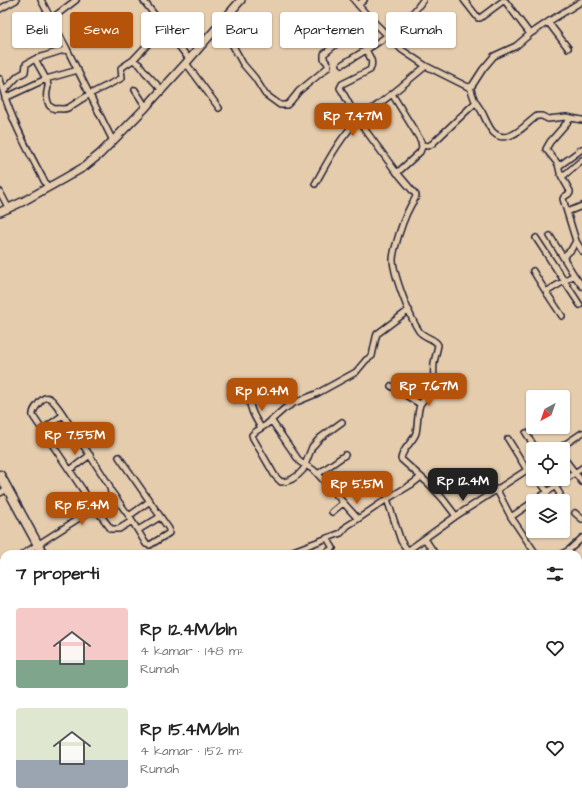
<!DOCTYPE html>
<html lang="id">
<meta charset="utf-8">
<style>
:root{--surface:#fff;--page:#f2f2f2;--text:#222;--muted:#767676;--accent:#b45309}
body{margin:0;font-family:"Architects Daughter",sans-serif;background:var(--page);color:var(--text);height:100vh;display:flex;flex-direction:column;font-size:15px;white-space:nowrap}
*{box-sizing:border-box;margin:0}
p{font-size:13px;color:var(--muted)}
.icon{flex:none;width:22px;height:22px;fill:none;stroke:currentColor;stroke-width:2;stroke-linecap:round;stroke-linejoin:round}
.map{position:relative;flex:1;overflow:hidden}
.sheet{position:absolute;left:0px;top:550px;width:582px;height:256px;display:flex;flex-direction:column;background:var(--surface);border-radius:12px 12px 0 0;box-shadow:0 1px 3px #0004}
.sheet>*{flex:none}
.guide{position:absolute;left:12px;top:12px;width:558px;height:36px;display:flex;gap:8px}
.needle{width:26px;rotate:220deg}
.fabs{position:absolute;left:526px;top:390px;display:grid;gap:8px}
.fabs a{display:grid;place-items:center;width:44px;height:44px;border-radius:4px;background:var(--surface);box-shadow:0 1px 3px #0004;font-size:20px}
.price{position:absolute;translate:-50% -34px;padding:0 9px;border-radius:8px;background:var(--accent);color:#fff;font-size:13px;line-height:26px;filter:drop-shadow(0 1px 2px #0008)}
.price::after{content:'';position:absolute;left:50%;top:24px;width:12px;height:9px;margin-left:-6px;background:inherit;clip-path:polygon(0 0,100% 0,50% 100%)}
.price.on{background:#222;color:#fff}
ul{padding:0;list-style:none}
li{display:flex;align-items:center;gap:12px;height:100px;padding:0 16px}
li span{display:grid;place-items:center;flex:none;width:112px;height:80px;border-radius:4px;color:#555}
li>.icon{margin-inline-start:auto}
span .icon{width:48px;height:48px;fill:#fffc;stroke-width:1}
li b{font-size:17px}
h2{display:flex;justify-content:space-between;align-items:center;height:48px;padding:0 16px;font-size:17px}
.tag{padding:0 14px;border-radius:4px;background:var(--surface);box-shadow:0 1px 3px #0004;font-size:14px;line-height:36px}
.tag.on{background:var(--accent);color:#fff}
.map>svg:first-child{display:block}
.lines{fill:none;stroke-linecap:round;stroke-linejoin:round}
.minor-casing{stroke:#22223b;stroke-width:8}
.secondary-casing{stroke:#22223b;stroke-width:10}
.primary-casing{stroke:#22223b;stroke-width:11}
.minor{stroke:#e5ccad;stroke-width:5}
.secondary{stroke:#e5ccad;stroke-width:7}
.primary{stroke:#e5ccad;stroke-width:8}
</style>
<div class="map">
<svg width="582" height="806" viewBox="0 0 582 806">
<rect width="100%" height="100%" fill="#e5ccad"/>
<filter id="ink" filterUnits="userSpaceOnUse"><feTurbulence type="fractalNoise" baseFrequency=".025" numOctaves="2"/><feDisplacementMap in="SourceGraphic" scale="8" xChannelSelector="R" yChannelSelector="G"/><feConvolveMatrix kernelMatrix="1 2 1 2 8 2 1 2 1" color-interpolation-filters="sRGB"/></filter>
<g filter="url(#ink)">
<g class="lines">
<g class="minor-casing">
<path id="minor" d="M 41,0 L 67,49 L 113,141
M 143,0 L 189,59
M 354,0 L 366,14 L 402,50 L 426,66 L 468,87 L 472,86 L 483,69 L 494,56 L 516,46 L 530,34 L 548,22 L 582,1
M 464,0 L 478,18 L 480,18 L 503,1 L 505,1 L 530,34
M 358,5 L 364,0
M 0,9 L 16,0
M 51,19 L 76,0
M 548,22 L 568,48
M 216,28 L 232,44 L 243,64 L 255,78 L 265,94 L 280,105 L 287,105 L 291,101 L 299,91 L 327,68 C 330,64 326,62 324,59 L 324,54 L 350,33 L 366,14
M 20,42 L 43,36 L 57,30
M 35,59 L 46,79 L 78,70
M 133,60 L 150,42 L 165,29
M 186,63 L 219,108
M 343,64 L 366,50
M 426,66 L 392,94 L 358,120 L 394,169 L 416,195 C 416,199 413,201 411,205 C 403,219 399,233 395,248 C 394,252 393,256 393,260 C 394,276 410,318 419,331 C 424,338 435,338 438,345 C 437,351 435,357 434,363 C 433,373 435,382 431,390 C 428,396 422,401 420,405 C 417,414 418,424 416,433 C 413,442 402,449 401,459 L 430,485 L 443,499 L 456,516
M 0,79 C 2,87 4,95 7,103 C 18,133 33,160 48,188
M 470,87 C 472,92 473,97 475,101 C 477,105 480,108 482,112 C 488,123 492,141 509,136 C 520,133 528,122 537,116 L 542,116 L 548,119 L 566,117 L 582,120
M 135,90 L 146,107
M 4,91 L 18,76 L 25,72 L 26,64 L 35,59 L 67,49
M 392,94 L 421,141 L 422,147 L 420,152 L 397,173
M 5,98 L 46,79 C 52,88 43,91 48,102 C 49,106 50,107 55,109 C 59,108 63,110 68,108 L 90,94 L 122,78 L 121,68 L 133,60 L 140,65 L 145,72 L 162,90
M 422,145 L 428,146 L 432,144 L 476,102
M 582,160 L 562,177 L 570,191 L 570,193 L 564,197 L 563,199 L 576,241 L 582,251
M 559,166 L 582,149
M 562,177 L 560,173 L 558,164 L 546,149 L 550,142 L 571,118
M 315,184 C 328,161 339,139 358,120 L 342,91 L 340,88 L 342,84 L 370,70 C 374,62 370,57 366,50 C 390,35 406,24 423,0
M 0,192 L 9,209
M 567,212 L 582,206
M 550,236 L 574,275
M 536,238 L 580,305
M 563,257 L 571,250 L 576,241
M 533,271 L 546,292 L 574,275 L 582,286
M 546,292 L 562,316
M 391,386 L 420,404
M 250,399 C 249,409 256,419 261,428
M 271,420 L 300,462 C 305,466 311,467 316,472 L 358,519
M 342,422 L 320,438 L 312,447 L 303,470 C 297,477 290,482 281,482 L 275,476 L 253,438 L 252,435 L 255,432 L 266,425 L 284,409 L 294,403 L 316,394 L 356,372 L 366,360 L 372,356 L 376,337 L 377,334 L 409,310
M 42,430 L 63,415
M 526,433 L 536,449
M 508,439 L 527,470
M 558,449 L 582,433
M 563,457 L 582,482
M 70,470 L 90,455
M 318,474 L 345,455
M 538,479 L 547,491
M 555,486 L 560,494 L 558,498 L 560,501
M 497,490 L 511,517 L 536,554
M 111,491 L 129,516 L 146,544 L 150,545 L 169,533 L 169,529 L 119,457
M 0,493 L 7,489
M 387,499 L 401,541 L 408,551
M 332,512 L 343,503
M 575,513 L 582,519
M 129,516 L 150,501
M 511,517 L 582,468
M 138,530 L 160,517
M 425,539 L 435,554
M 23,554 L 95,508 L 108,498 L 111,495 L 111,492 L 109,485 C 97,466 85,448 73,430 C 68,423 56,401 49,398 C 45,396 42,399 39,403 C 36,407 32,411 33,416 L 95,508 L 111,529 L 119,529 L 132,521
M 288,554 L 293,551 L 341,533 L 347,526 L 358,519 L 387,499 L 412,484 L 421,477
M 324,554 L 333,548 L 327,538
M 405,554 L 410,549 L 456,516 L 533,466
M 562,554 L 569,550 L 582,538
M 0,569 L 4,566
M 578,588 L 582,585
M 0,616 L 4,623
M 578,627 L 582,634
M 578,659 L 582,665
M 578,783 L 582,781
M 97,802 L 99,806
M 187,802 L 190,806
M 377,802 L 380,806
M 403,802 L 406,806
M 450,802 L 453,806
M 70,806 L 75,802
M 299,806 L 320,802
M 545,806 L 550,802"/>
</g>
<g class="secondary-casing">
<path id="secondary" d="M 0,212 L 22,202 L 65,178 L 84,167 L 100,154 L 146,107 L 186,63 L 241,0"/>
</g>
<g class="primary-casing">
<path id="primary" d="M 0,475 L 43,554
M 174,802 L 176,806"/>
</g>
<use href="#minor" class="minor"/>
<use href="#secondary" class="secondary"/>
<use href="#primary" class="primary"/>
</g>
</g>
</svg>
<div class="fabs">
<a><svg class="needle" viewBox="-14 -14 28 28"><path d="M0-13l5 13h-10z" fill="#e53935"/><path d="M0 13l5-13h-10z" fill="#767676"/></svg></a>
<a><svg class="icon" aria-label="locate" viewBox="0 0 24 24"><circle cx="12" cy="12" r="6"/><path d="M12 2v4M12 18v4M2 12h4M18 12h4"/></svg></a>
<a><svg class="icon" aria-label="layers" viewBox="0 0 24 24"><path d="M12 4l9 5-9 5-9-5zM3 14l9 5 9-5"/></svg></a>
</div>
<b class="price" style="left:353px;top:137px">Rp 7.47M</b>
<b class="price" style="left:429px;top:407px">Rp 7.67M</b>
<b class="price" style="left:262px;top:412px">Rp 10.4M</b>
<b class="price" style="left:75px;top:456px">Rp 7.55M</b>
<b class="price on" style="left:463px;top:502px">Rp 12.4M</b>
<b class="price" style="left:357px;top:505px">Rp 5.5M</b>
<b class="price" style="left:82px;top:526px">Rp 15.4M</b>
<div class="guide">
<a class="tag">Beli</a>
<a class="tag on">Sewa</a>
<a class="tag">Filter</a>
<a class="tag">Baru</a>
<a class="tag">Apartemen</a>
<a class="tag">Rumah</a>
</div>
<section class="sheet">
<h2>7 properti<svg class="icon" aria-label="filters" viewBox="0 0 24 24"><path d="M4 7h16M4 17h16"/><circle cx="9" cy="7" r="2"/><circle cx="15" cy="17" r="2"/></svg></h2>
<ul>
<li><span style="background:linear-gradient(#f6c9c9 65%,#7fa58c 0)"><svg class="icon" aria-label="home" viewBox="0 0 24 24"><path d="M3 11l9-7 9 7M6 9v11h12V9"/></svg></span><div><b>Rp 12.4M/bln</b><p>4 kamar · 148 m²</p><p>Rumah</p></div><svg class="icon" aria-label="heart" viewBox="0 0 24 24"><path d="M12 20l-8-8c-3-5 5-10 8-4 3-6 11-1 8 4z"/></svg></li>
<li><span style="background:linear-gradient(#dfe7d0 65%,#9aa5b1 0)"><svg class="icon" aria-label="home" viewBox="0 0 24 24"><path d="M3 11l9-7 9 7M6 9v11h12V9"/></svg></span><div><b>Rp 15.4M/bln</b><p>4 kamar · 152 m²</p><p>Rumah</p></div><svg class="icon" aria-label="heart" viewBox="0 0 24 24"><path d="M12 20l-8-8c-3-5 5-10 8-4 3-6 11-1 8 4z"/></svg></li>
</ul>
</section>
</div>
